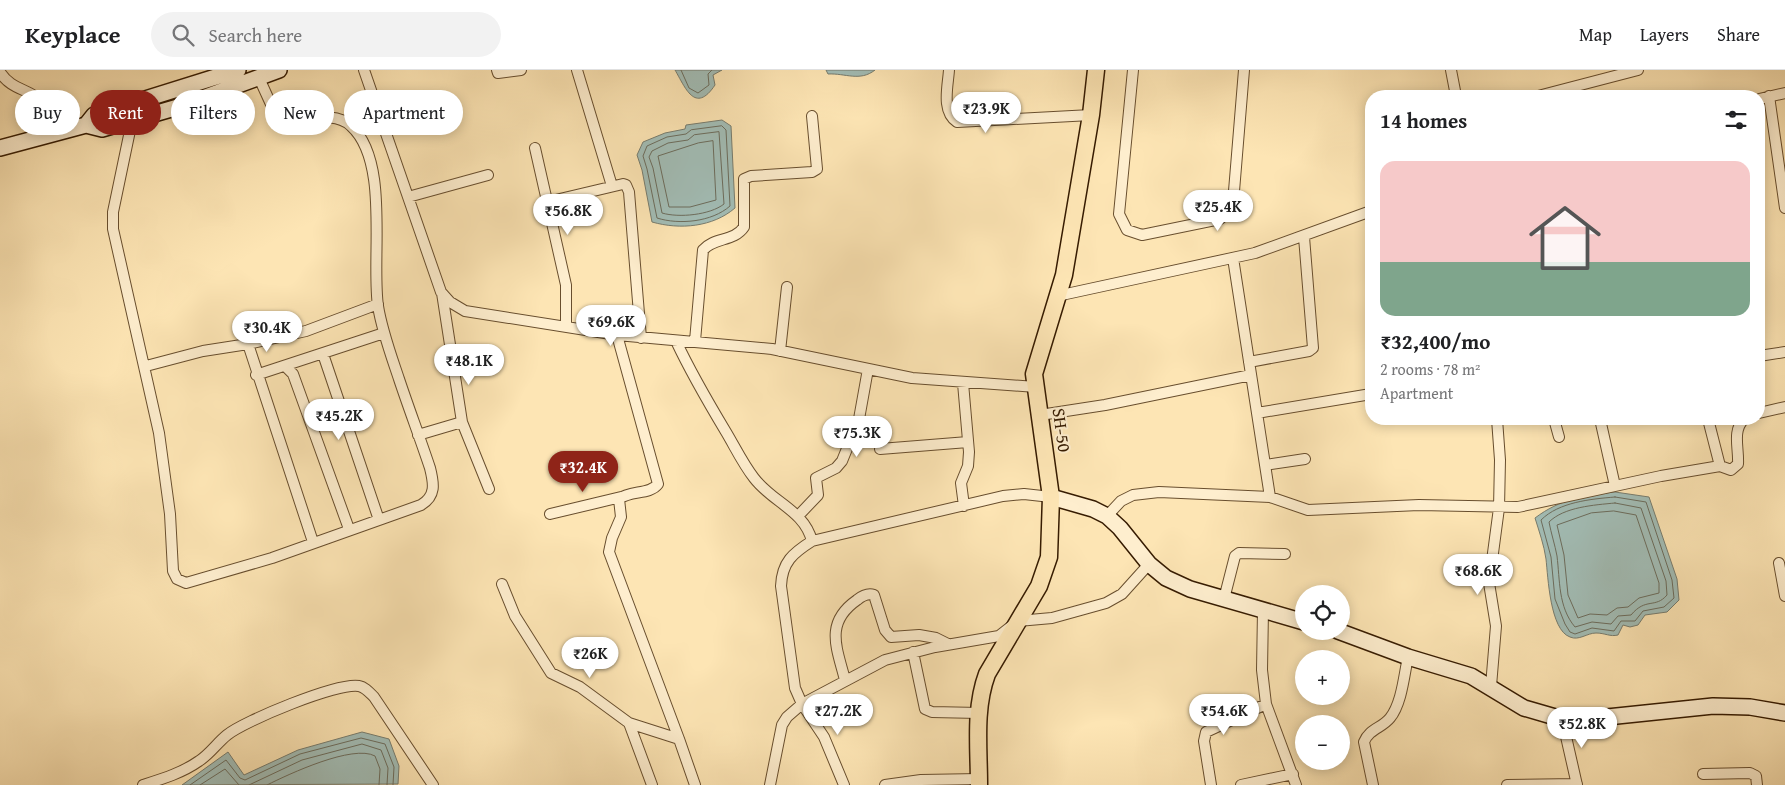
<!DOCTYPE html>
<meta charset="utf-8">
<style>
:root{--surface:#fff;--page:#f2f2f2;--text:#202124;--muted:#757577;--line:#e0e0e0;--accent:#8f2418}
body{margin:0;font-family:"Gentium Book Plus",serif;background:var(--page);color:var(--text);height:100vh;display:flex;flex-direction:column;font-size:19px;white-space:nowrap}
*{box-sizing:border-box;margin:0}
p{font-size:16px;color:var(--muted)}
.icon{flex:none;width:28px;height:28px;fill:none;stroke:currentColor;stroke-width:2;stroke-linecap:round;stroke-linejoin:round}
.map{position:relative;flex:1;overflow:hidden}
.panel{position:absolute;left:1365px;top:20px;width:400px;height:335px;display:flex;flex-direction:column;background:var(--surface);border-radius:20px;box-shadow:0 2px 12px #0003}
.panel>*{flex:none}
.hud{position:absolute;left:15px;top:20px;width:475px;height:45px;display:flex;gap:10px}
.buttons{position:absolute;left:1295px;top:515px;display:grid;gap:10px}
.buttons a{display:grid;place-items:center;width:55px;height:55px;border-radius:50%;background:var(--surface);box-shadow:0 2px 12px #0003;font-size:25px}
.price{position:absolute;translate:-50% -42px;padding:0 11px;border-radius:18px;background:#fff;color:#222;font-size:16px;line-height:32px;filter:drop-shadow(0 1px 2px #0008)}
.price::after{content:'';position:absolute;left:50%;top:30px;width:15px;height:11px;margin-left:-8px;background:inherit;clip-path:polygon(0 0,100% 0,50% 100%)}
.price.current{background:var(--accent);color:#fff}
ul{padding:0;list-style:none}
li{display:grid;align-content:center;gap:10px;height:265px;padding:0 15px}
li+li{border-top:1px solid var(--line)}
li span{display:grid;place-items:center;height:155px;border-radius:15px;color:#555}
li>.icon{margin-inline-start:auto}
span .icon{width:90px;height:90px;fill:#fffc;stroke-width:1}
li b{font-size:21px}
h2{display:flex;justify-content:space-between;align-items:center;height:60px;padding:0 15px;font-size:21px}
.pill{padding:0 18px;border-radius:22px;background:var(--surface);box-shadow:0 2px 12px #0003;font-size:18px;line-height:45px}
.pill.current{background:var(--accent);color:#fff}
header{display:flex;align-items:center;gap:30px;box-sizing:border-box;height:70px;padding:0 25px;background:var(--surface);border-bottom:1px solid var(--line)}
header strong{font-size:24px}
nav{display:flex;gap:28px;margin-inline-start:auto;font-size:18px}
.search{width:350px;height:45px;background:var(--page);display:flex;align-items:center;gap:12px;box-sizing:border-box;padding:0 18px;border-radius:28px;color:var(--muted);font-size:19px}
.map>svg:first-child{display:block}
.water{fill:#a2bdb6;stroke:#777c6e}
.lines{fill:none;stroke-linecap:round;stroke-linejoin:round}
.shore{stroke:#6c6c5c;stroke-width:1}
.street-casing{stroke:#684e2e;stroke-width:12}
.secondary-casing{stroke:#361b01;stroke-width:18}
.primary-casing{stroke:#361b01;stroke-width:19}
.street{stroke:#feeece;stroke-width:10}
.secondary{stroke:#feeece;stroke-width:15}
.primary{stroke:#fde5b4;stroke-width:16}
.labels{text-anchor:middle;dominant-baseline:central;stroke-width:4;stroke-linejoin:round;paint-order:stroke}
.street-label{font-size:18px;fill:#361b01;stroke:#feeece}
</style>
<header>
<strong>Keyplace</strong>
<div class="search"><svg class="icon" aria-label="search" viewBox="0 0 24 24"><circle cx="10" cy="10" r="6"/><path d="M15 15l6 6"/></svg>Search here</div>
<nav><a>Map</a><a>Layers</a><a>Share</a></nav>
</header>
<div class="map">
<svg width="1785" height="715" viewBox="0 0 1785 715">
<rect width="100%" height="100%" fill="#fde5b4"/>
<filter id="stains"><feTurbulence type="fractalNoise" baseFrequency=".004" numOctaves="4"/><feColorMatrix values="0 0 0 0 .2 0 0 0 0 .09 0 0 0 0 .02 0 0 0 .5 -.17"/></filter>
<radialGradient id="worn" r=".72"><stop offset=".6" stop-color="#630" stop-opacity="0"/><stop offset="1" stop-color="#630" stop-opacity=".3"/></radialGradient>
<path class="water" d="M 675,0 L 722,0 L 713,5 L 715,15 C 695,45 685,17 675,0 Z
M 826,0 L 875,0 C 860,12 845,3 828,4 Z
M 722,50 L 731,56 L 735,138 C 713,157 680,160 652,152 L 642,100 L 637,85 L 643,72 L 665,63 L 685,59 L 686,55 Z
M 1615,422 L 1649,427 L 1677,509 L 1679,530 L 1667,542 L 1645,545 L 1638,555 L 1630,557 L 1623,555 L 1618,565 C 1610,567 1605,563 1596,563 C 1587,563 1579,571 1570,567 C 1550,560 1548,507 1546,489 C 1544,475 1539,461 1535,448 C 1560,429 1585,425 1615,422 Z
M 362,662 L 389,669 L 399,696 L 398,714 L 182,715 L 228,682 L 244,705 L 298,680 Z"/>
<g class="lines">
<path class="shore" d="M 681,0 L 689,18 L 698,23 L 709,15 L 708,4 L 712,0
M 722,56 L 726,60 L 730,136 C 712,152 679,155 657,148 L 647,99 L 643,86 L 647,76 L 667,67 L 686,64 L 691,60 Z
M 719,62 L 724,134 C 710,145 679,148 662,143 L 653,98 L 649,87 L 652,81 L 668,73 L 688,70 L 694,65 Z
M 713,71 L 716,130 L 690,137 L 669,137 L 658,86 L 698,73 Z
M 1615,427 L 1646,432 L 1672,510 L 1674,528 L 1664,537 L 1643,541 L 1635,551 L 1621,551 L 1614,561 L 1592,558 L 1575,564 L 1570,562 L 1565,554 L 1555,529 L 1551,487 L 1541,450 C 1559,432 1591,429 1615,427 Z
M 1615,433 L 1641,438 L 1666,511 L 1667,525 C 1655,539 1646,527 1631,545 L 1618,546 L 1611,554 L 1592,552 L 1575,557 C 1558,537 1560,510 1557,486 C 1555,475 1551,463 1549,452 C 1564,437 1594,435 1615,433 Z
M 1614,441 L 1636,445 L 1659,513 L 1659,523 L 1639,528 L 1628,537 L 1617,538 L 1607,545 L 1590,544 L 1578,548 L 1568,525 L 1564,485 L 1557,455 L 1591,443 Z
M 190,715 L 226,690 L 240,708 L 245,710 L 300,684 L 361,668 L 385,674 L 394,697 L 393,715
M 200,715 L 225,699 L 239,715
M 249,715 L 302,690 L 362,674 L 381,680 L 388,698 L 387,715
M 267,715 C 289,704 353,674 375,686 L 380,699 L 379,715"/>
<g class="street-casing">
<path id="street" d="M 364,0 L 441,222 L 450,232 L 465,241 L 617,265 L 772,279 L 912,308 L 1036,317
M 497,0 L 498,3 L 521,0
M 577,0 L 612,116
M 949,0 C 948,16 941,41 957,52 L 1091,45
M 1133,0 L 1119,144 L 1127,160 L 1142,165 L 1220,149 L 1228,142 L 1234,121 L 1244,0
M 1451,0 L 1456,26
M 0,2 C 12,21 29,18 42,32 C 49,40 52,52 56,62
M 1538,26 L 1638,0
M 1769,26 L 1785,138
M 1759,29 L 1785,23
M 132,51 L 113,142 L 113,159 L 159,363 L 170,444 L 173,501 L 177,509 L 186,513 L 272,488 L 421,435 C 436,426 434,414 430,398 C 420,368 409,339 399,309 C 391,285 382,261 378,236 C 371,188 390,91 351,56 C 333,39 302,53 281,50 L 275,43 L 259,8
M 535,78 L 566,215 L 566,257
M 408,127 L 488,105
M 547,132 L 623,114 L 626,115 L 629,122 L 641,268
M 1233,188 L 1270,427
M 1057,226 L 1255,183 L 1371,141
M 617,265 L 658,414 C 650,425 630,420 619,429 L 621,447 L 612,468 L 609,482 L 679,669
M 676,271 C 691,303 708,332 726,362 C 735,377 743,394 754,408 C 773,433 804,440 812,471
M 695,271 L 703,180 C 714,167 734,172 744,157 L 744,109 L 751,106 L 812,102 L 817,99 L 812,46
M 248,274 L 313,472
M 780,281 L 787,217
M 323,284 L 379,450
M 1759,286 L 1785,282
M 1249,292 L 1309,281 L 1313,278 L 1304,167
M 146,296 L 203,281 L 248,274 L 306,261 L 378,234
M 285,296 L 293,304 L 349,459
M 256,305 L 384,263
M 963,313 L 969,382 L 968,396 L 961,413 L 964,436
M 1257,343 L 1371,324
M 1759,343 L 1785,337
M 1040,345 L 1105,335 L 1251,305
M 1554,349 L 1559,367
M 1600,349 L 1615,416
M 1708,349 L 1720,396
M 462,352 L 489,419
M 418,365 L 462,352 L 442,223
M 880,379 L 968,372
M 1265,395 L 1305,389
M 550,444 L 621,427
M 798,446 L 818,425 L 816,408 L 836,398 L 842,391 L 859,349 L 868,299
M 1107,446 L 1121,431 L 1133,425 L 1159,422 L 1270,427 L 1308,440 L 1419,435 L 1518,437 L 1661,406 L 1720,396 L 1731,400 L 1738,394 C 1739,378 1732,361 1744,349
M 1779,493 L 1785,526
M 502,514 L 515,546 L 551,603 L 580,617 L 629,653 L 652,715
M 1224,529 L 1235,486 L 1239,483 L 1285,484
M 1263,540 L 1262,600 L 1266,634 L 1296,715
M 913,582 L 925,639 L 932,642 L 979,643
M 845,610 C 837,578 824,553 857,530 C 862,526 868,523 874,525 L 885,560 L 891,567 L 919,565 L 936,568 L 948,574
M 1491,616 L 1496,556 L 1489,513 L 1499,438 L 1500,390 L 1497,349
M 1562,649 L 1577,715
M 629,653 L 679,669 L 695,715
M 1703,704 L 1750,703 L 1756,706 L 1757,715
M 143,715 C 162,709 182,703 199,691 C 210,684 217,673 227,665 C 244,651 338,612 359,616 C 365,617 369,622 374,627 L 433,715
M 770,715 L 782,655 L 787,647 L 802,634 L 885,590 L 935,577 L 999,566 L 1018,551 L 1052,548 L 1106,533 L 1122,524 L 1149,494
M 844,715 L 824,667 L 802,634 L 795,618 L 781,516 C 782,492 793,483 812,471 L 1003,426 L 1024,424 L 1051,427
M 885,715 L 921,710 L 979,709
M 1211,715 L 1204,671 L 1206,662 L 1266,634
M 1241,715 L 1293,704
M 1373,715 L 1364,672 C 1369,659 1382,658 1390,648 C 1402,633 1404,605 1408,587
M 1507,715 L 1577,714"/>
</g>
<g class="secondary-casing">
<path id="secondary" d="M 86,55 L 94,45 L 238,0
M 0,78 L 86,55 L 102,59 L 178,37 L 279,0
M 1051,427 L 1093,439 L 1107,446 L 1120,458 L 1149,494 L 1166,508 L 1190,519 L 1304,552
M 1338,561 L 1408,587 L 1471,606 L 1524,638 L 1562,649 L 1588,649 L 1713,636 L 1750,637 L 1785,643"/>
</g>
<g class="primary-casing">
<path id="primary" d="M 979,715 C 979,678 974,639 987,604 L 1039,516 L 1049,487 L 1051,427 L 1034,304 L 1064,205 L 1091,45 L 1096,0"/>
</g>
<use href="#street" class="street"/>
<use href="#secondary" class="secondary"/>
<use href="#primary" class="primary"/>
</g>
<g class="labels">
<g class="street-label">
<text transform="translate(1062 360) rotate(82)">SH-50</text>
</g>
</g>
<rect width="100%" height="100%" filter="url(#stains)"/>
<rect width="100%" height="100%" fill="url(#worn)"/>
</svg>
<div class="buttons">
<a><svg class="icon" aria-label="locate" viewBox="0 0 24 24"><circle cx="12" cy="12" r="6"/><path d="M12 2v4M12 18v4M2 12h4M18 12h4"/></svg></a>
<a>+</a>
<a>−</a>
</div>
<b class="price" style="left:986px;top:64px">₹23.9K</b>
<b class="price" style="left:1218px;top:162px">₹25.4K</b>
<b class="price" style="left:568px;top:166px">₹56.8K</b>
<b class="price" style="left:611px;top:277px">₹69.6K</b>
<b class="price" style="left:267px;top:283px">₹30.4K</b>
<b class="price" style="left:469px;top:316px">₹48.1K</b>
<b class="price" style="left:339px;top:371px">₹45.2K</b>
<b class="price" style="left:857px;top:388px">₹75.3K</b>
<b class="price current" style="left:583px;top:423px">₹32.4K</b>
<b class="price" style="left:1478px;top:526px">₹68.6K</b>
<b class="price" style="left:590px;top:609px">₹26K</b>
<b class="price" style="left:838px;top:666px">₹27.2K</b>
<b class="price" style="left:1224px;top:666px">₹54.6K</b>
<b class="price" style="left:1582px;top:679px">₹52.8K</b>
<div class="hud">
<a class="pill">Buy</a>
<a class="pill current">Rent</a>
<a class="pill">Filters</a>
<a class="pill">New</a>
<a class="pill">Apartment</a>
</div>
<section class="panel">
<h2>14 homes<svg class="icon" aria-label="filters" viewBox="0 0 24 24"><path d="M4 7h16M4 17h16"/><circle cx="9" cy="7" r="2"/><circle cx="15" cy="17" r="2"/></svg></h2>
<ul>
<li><span style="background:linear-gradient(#f6c9c9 65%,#7fa58c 0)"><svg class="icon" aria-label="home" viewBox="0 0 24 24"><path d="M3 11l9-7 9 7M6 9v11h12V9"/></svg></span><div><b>₹32,400/mo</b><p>2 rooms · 78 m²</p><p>Apartment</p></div></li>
</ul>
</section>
</div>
